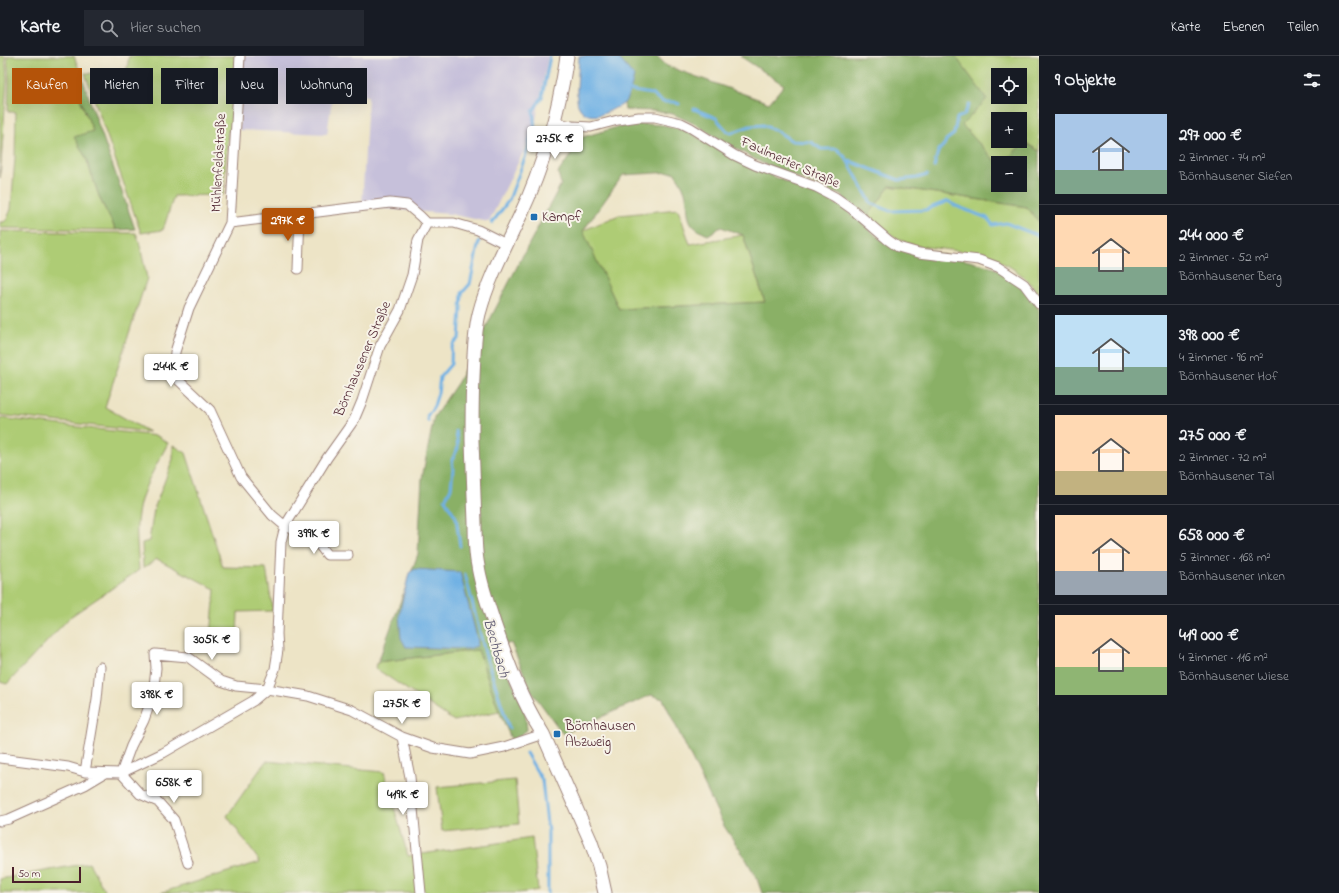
<!DOCTYPE html>
<html lang="de">
<meta charset="utf-8">
<style>
:root{--surface:#171b24;--page:#242831;--text:#f1f3f6;--muted:#9ea1a6;--line:#363941;--accent:#b45309}
body{margin:0;font-family:"Indie Flower",sans-serif;background:var(--page);color:var(--text);height:100vh;display:flex;flex-direction:column;font-size:15px;white-space:nowrap}
*{box-sizing:border-box;margin:0}
p{font-size:13px;color:var(--muted)}
.icon{flex:none;width:22px;height:22px;fill:none;stroke:currentColor;stroke-width:2;stroke-linecap:round;stroke-linejoin:round}
.map{position:relative;flex:1;overflow:hidden}
.side{display:flex;flex-direction:column;background:var(--surface);width:300px}
.side>*{flex:none}
.top-card{position:absolute;left:12px;top:12px;width:380px;height:36px;display:flex;gap:8px}
.fabs{position:absolute;left:991px;top:12px;display:grid;gap:8px}
.fabs a{display:grid;place-items:center;width:36px;height:36px;border-radius:0px;background:var(--surface);box-shadow:0 4px 16px #0002;font-size:20px}
.scale{position:absolute;left:12px;bottom:10px;width:69px;box-sizing:border-box;padding-left:4px;border:2px solid #4a1f2b;border-top:0;font-size:11px;line-height:14px;white-space:nowrap;color:#4a1f2b;-webkit-text-stroke:3px #f7f3e8;paint-order:stroke}
.price{position:absolute;translate:-50% -34px;padding:0 9px;border-radius:4px;background:#fff;color:#222;font-size:13px;line-height:26px;filter:drop-shadow(0 1px 2px #0008)}
.price::after{content:'';position:absolute;left:50%;top:24px;width:12px;height:9px;margin-left:-6px;background:inherit;clip-path:polygon(0 0,100% 0,50% 100%)}
.price.on{background:var(--accent);color:#fff}
ul{padding:0;list-style:none}
li{display:flex;align-items:center;gap:12px;height:100px;padding:0 16px}
li+li{border-top:1px solid var(--line)}
li span{display:grid;place-items:center;flex:none;width:112px;height:80px;border-radius:0px;color:#555}
li>.icon{margin-inline-start:auto}
span .icon{width:48px;height:48px;fill:#fffc;stroke-width:1}
li b{font-size:17px}
h2{display:flex;justify-content:space-between;align-items:center;height:48px;padding:0 16px;font-size:17px}
.tag{padding:0 14px;border-radius:0px;background:var(--surface);box-shadow:0 4px 16px #0002;font-size:14px;line-height:36px}
.tag.on{background:var(--accent);color:#fff}
header{display:flex;align-items:center;gap:24px;box-sizing:border-box;height:56px;padding:0 20px;background:var(--surface);border-bottom:1px solid var(--line)}
header strong{font-size:19px}
nav{display:flex;gap:22px;margin-inline-start:auto;font-size:14px}
.search{width:280px;height:36px;background:var(--page);display:flex;align-items:center;gap:10px;box-sizing:border-box;padding:0 14px;border-radius:0px;color:var(--muted);font-size:15px}
main{display:flex;flex:1;min-height:0}
.map>svg:first-child{display:block}
.industrial{fill:#c6c0da}
.green{fill:#aecc74;stroke:#7c7650;fill-rule:evenodd}
.forest{fill:#8ab066;stroke:#6a6848;fill-rule:evenodd}
.water{fill:#6fb1e4;stroke:#5c6888}
.lines{fill:none;stroke-linecap:round;stroke-linejoin:round}
.stream{stroke:#6fb1e4;stroke-width:3}
.street-casing{stroke:#9c8278;stroke-width:11}
.secondary-casing{stroke:#9c8278;stroke-width:15}
.street{stroke:#fff;stroke-width:9}
.secondary{stroke:#fff;stroke-width:13}
.poi-dot{fill:#1f6fb2;stroke:#f7f3e8;stroke-width:1.5}
.labels{text-anchor:middle;dominant-baseline:central;stroke-width:4;stroke-linejoin:round;paint-order:stroke}
.street-label{font-size:14px;fill:#4a1f2b;stroke:#f7f3e8}
.poi-label{font-size:14px;fill:#4a1f2b;stroke:#f7f3e8;text-anchor:start}
.water-label{font-size:15px;font-style:italic;fill:#57526c;stroke:#f7f3e8}
</style>
<header>
<strong>Karte</strong>
<div class="search"><svg class="icon" aria-label="search" viewBox="0 0 24 24"><circle cx="10" cy="10" r="6"/><path d="M15 15l6 6"/></svg>Hier suchen</div>
<nav><a>Karte</a><a>Ebenen</a><a>Teilen</a></nav>
</header>
<main>
<div class="map">
<svg width="1039" height="837" viewBox="0 0 1039 837">
<rect width="100%" height="100%" fill="#f7f3e8"/>
<filter id="ink" filterUnits="userSpaceOnUse"><feTurbulence type="fractalNoise" baseFrequency=".025" numOctaves="2"/><feDisplacementMap in="SourceGraphic" scale="8" xChannelSelector="R" yChannelSelector="G"/><feConvolveMatrix kernelMatrix="1 2 1 2 8 2 1 2 1" color-interpolation-filters="sRGB"/></filter>
<filter id="wash" filterUnits="userSpaceOnUse"><feTurbulence type="fractalNoise" baseFrequency=".012" numOctaves="4" result="noise"/><feDisplacementMap in="SourceGraphic" scale="16" xChannelSelector="R" yChannelSelector="G"/><feGaussianBlur stdDeviation="0.9" result="paint"/><feColorMatrix in="noise" values="0 0 0 0 0 0 0 0 0 0 0 0 0 0 0 0 0 1.4 0 .05"/><feComposite in="paint" operator="in"/></filter>
<g filter="url(#wash)">
<rect width="100%" height="100%" fill="#ede4c6"/>
<path class="industrial" d="M 243,0 L 548,0 L 534,74 L 489,166 L 450,158 L 362,151 L 368,40 L 333,37 L 327,78 L 239,74 Z"/>
<path class="green" d="M 0,0 L 5,0 L 7,23 L 0,122 Z
M 7,0 L 74,0 L 81,19 L 75,23 L 75,30 L 93,75 L 75,81 L 86,102 L 100,143 L 116,174 L 0,172 L 0,166 L 4,166 L 7,163 L 11,153 L 15,102 L 16,56 L 8,56 L 9,23 Z
M 129,0 L 237,0 L 232,75 L 228,75 L 223,139 L 174,140 L 163,174 L 141,177 L 85,17 L 126,19 Z
M 958,0 L 1039,0 L 1039,95 L 1024,86 L 1004,107 L 998,108 L 962,69 L 986,43 L 956,1 ZM 998,19 L 1020,19 L 1020,41 L 998,41 ZM 998,63 L 1020,63 L 1020,85 L 998,85 Z
M 890,130 L 1027,151 L 1039,166 L 1039,239 C 1035,234 1032,229 1028,225 C 997,193 953,196 913,189 C 895,183 882,173 868,160 Z
M 678,153 L 690,188 L 743,179 L 765,246 L 619,253 L 582,175 L 619,159 Z
M 0,175 L 136,177 L 139,185 L 147,222 L 105,351 L 149,376 L 0,359 Z
M 0,362 L 157,380 L 168,387 C 157,409 141,433 138,458 C 135,476 138,496 139,514 L 70,561 L 7,628 L 0,626 Z
M 173,389 L 186,397 L 223,511 L 266,512 L 273,555 L 238,556 L 237,583 L 211,581 L 215,533 L 157,503 L 143,512 L 142,487 L 149,485 L 154,453 L 173,403 Z
M 478,594 L 499,655 L 454,665 L 375,612 L 378,606 Z
M 266,705 L 384,716 L 408,800 L 532,782 L 538,834 L 519,837 L 160,837 L 260,806 L 227,760 Z
M 515,724 L 519,768 L 442,775 L 437,731 Z
M 89,807 L 106,837 L 0,837 L 0,823 Z"/>
<path class="forest" d="M 617,0 L 657,0 L 667,10 L 769,47 L 784,29 L 740,0 L 958,0 L 956,1 L 987,43 L 962,69 L 998,108 L 998,129 L 1020,129 L 1020,107 L 1004,107 L 1024,86 L 1039,95 L 1039,166 L 1027,151 L 890,130 L 868,160 L 840,139 L 768,110 L 727,88 L 695,68 L 673,58 L 654,55 L 625,54 L 624,47 L 631,34 Z
M 81,19 L 135,173 L 116,174 L 100,143 L 86,102 L 74,81 L 93,75 L 75,30 L 75,23 Z
M 643,68 L 663,69 L 683,73 L 746,109 L 830,144 L 849,156 L 880,183 L 985,209 L 1002,215 L 1030,237 L 1039,254 L 1039,837 L 762,837 L 757,823 L 746,803 L 724,770 L 663,643 L 651,639 L 563,678 L 532,636 L 511,587 L 497,591 L 525,655 L 527,674 L 512,685 L 499,655 L 478,594 L 378,606 L 418,498 L 422,422 L 434,361 L 458,326 L 522,201 L 561,128 L 558,117 L 583,81 L 614,72 ZM 674,116 C 678,122 683,129 685,136 C 691,159 682,168 708,179 L 721,171 L 743,179 L 765,246 L 619,253 L 583,175 L 623,119 Z"/>
<path class="water" d="M 579,0 L 617,0 L 634,20 C 632,29 630,38 625,46 C 623,49 618,51 615,52 C 603,59 586,66 578,49 C 575,42 579,10 579,0 Z
M 415,513 L 460,516 L 478,585 L 477,590 L 468,593 L 406,591 L 401,582 L 399,559 L 409,517 Z"/>
<g class="lines">
<path class="stream" d="M 628,34 L 651,38 L 663,46 L 674,46 L 679,48
M 694,53 L 716,62 L 726,74 L 731,77 L 750,70 L 763,69 L 777,75 L 792,85 L 811,86 L 821,93 L 837,93 L 846,102 L 871,147 L 890,155 L 925,154 L 948,145 L 956,150 L 987,162 L 993,169 L 1006,167 L 1039,180
M 847,104 L 899,124 L 917,122 L 927,119
M 934,111 C 936,106 936,100 938,96 C 940,91 945,91 946,84 L 954,78 L 957,62 L 964,59 L 969,49
M 492,167 L 509,144 L 526,99 L 531,80 L 535,73 L 533,55 L 542,41 L 550,0
M 428,365 L 427,360 L 434,350 L 438,337 L 440,321 L 451,308 C 452,296 449,291 459,283 L 462,237 L 470,228 L 479,185
M 456,375 L 458,392 L 452,404 L 453,413 L 451,432 L 445,444 L 456,461 L 460,490
M 465,518 L 485,597 L 509,672
M 526,697 L 542,724 L 548,776 L 548,837"/>
</g>
</g>
<g filter="url(#ink)">
<g class="lines">
<g class="street-casing">
<path id="street" d="M 240,0 L 230,167 L 189,252 L 175,296 L 173,319 L 210,354 L 241,421 L 272,459 L 285,470 L 313,481 L 327,499 L 348,499
M 554,66 L 572,70 L 591,71 L 618,64 L 639,61 L 655,61 L 681,67 L 691,72 L 734,99 L 755,109 L 816,131 L 835,141 L 852,153 L 888,184 L 898,191 L 919,197 L 979,204 L 998,211 L 1024,228 L 1039,248
M 230,167 L 390,147 L 407,149 L 420,160 L 427,167
M 298,213 L 300,159
M 402,681 L 410,721 L 421,837
M 0,702 L 68,711 L 85,716 L 121,717 L 163,697 L 253,645 L 267,633 L 275,613 L 278,594 L 277,578 L 281,486 L 285,470 L 327,402 L 354,364 L 362,345 L 380,290 L 400,254 L 412,219 L 418,184 L 427,167 L 454,167 L 478,174 L 506,188
M 85,716 L 97,643 L 100,611
M 0,765 L 9,763 L 85,729 L 105,717
M 188,807 L 174,764 L 158,746 L 140,738 L 121,717 L 131,690 L 144,664 L 153,639 L 156,612 L 155,598 L 188,601 L 221,625 L 236,630 L 267,633 L 308,640 L 352,654 L 402,681 L 433,692 L 470,698 L 504,691 L 543,678"/>
</g>
<g class="secondary-casing">
<path id="secondary" d="M 567,0 C 559,55 544,109 520,160 C 505,192 488,223 479,258 C 474,279 474,300 473,321 C 472,343 472,364 472,385 C 473,413 474,440 475,467 C 475,481 475,496 478,510 C 481,530 488,548 494,567 C 507,605 521,644 543,678 L 591,786 L 599,810 L 605,837"/>
</g>
<use href="#street" class="street"/>
<use href="#secondary" class="secondary"/>
</g>
</g>
<g class="poi-dot">
<rect x="530" y="157" width="8" height="8" rx="2"/>
<rect x="553" y="674" width="8" height="8" rx="2"/>
</g>
<g class="labels">
<g class="street-label">
<text transform="translate(219 107) rotate(-87)">Mühlenfeldstraße</text>
<text transform="translate(790 107) rotate(24)">Faulmerter Straße</text>
<text transform="translate(363 303) rotate(-67)">Börnhausener Straße</text>
</g>
<g class="poi-label">
<text x="542" y="161">Kampf</text>
<text x="565" y="670">Börnhausen<tspan x="565" dy="16">Abzweig</tspan></text>
</g>
<g class="water-label">
<text transform="translate(496 592) rotate(74)">Bechbach</text>
</g>
</g>
</svg>
<div class="fabs">
<a><svg class="icon" aria-label="locate" viewBox="0 0 24 24"><circle cx="12" cy="12" r="6"/><path d="M12 2v4M12 18v4M2 12h4M18 12h4"/></svg></a>
<a>+</a>
<a>−</a>
</div>
<div class="scale">50 m</div>
<b class="price" style="left:555px;top:104px">275K €</b>
<b class="price on" style="left:288px;top:186px">297K €</b>
<b class="price" style="left:171px;top:332px">244K €</b>
<b class="price" style="left:314px;top:499px">399K €</b>
<b class="price" style="left:212px;top:605px">305K €</b>
<b class="price" style="left:157px;top:660px">398K €</b>
<b class="price" style="left:402px;top:669px">275K €</b>
<b class="price" style="left:174px;top:748px">658K €</b>
<b class="price" style="left:403px;top:760px">419K €</b>
<div class="top-card">
<a class="tag on">Kaufen</a>
<a class="tag">Mieten</a>
<a class="tag">Filter</a>
<a class="tag">Neu</a>
<a class="tag">Wohnung</a>
</div>
</div>
<section class="side">
<h2>9 Objekte<svg class="icon" aria-label="filters" viewBox="0 0 24 24"><path d="M4 7h16M4 17h16"/><circle cx="9" cy="7" r="2"/><circle cx="15" cy="17" r="2"/></svg></h2>
<ul>
<li><span style="background:linear-gradient(#a9c7e8 70%,#7fa58c 0)"><svg class="icon" aria-label="home" viewBox="0 0 24 24"><path d="M3 11l9-7 9 7M6 9v11h12V9"/></svg></span><div><b>297 000 €</b><p>2 Zimmer · 74 m²</p><p>Börnhausener Siefen</p></div></li>
<li><span style="background:linear-gradient(#ffd9b3 65%,#7fa58c 0)"><svg class="icon" aria-label="home" viewBox="0 0 24 24"><path d="M3 11l9-7 9 7M6 9v11h12V9"/></svg></span><div><b>244 000 €</b><p>2 Zimmer · 52 m²</p><p>Börnhausener Berg</p></div></li>
<li><span style="background:linear-gradient(#bfe0f5 65%,#7fa58c 0)"><svg class="icon" aria-label="home" viewBox="0 0 24 24"><path d="M3 11l9-7 9 7M6 9v11h12V9"/></svg></span><div><b>398 000 €</b><p>4 Zimmer · 96 m²</p><p>Börnhausener Hof</p></div></li>
<li><span style="background:linear-gradient(#ffd9b3 70%,#c2b280 0)"><svg class="icon" aria-label="home" viewBox="0 0 24 24"><path d="M3 11l9-7 9 7M6 9v11h12V9"/></svg></span><div><b>275 000 €</b><p>2 Zimmer · 72 m²</p><p>Börnhausener Tal</p></div></li>
<li><span style="background:linear-gradient(#ffd9b3 70%,#9aa5b1 0)"><svg class="icon" aria-label="home" viewBox="0 0 24 24"><path d="M3 11l9-7 9 7M6 9v11h12V9"/></svg></span><div><b>658 000 €</b><p>5 Zimmer · 168 m²</p><p>Börnhausener Inken</p></div></li>
<li><span style="background:linear-gradient(#ffd9b3 65%,#8fb573 0)"><svg class="icon" aria-label="home" viewBox="0 0 24 24"><path d="M3 11l9-7 9 7M6 9v11h12V9"/></svg></span><div><b>419 000 €</b><p>4 Zimmer · 116 m²</p><p>Börnhausener Wiese</p></div></li>
</ul>
</section>
</main>
